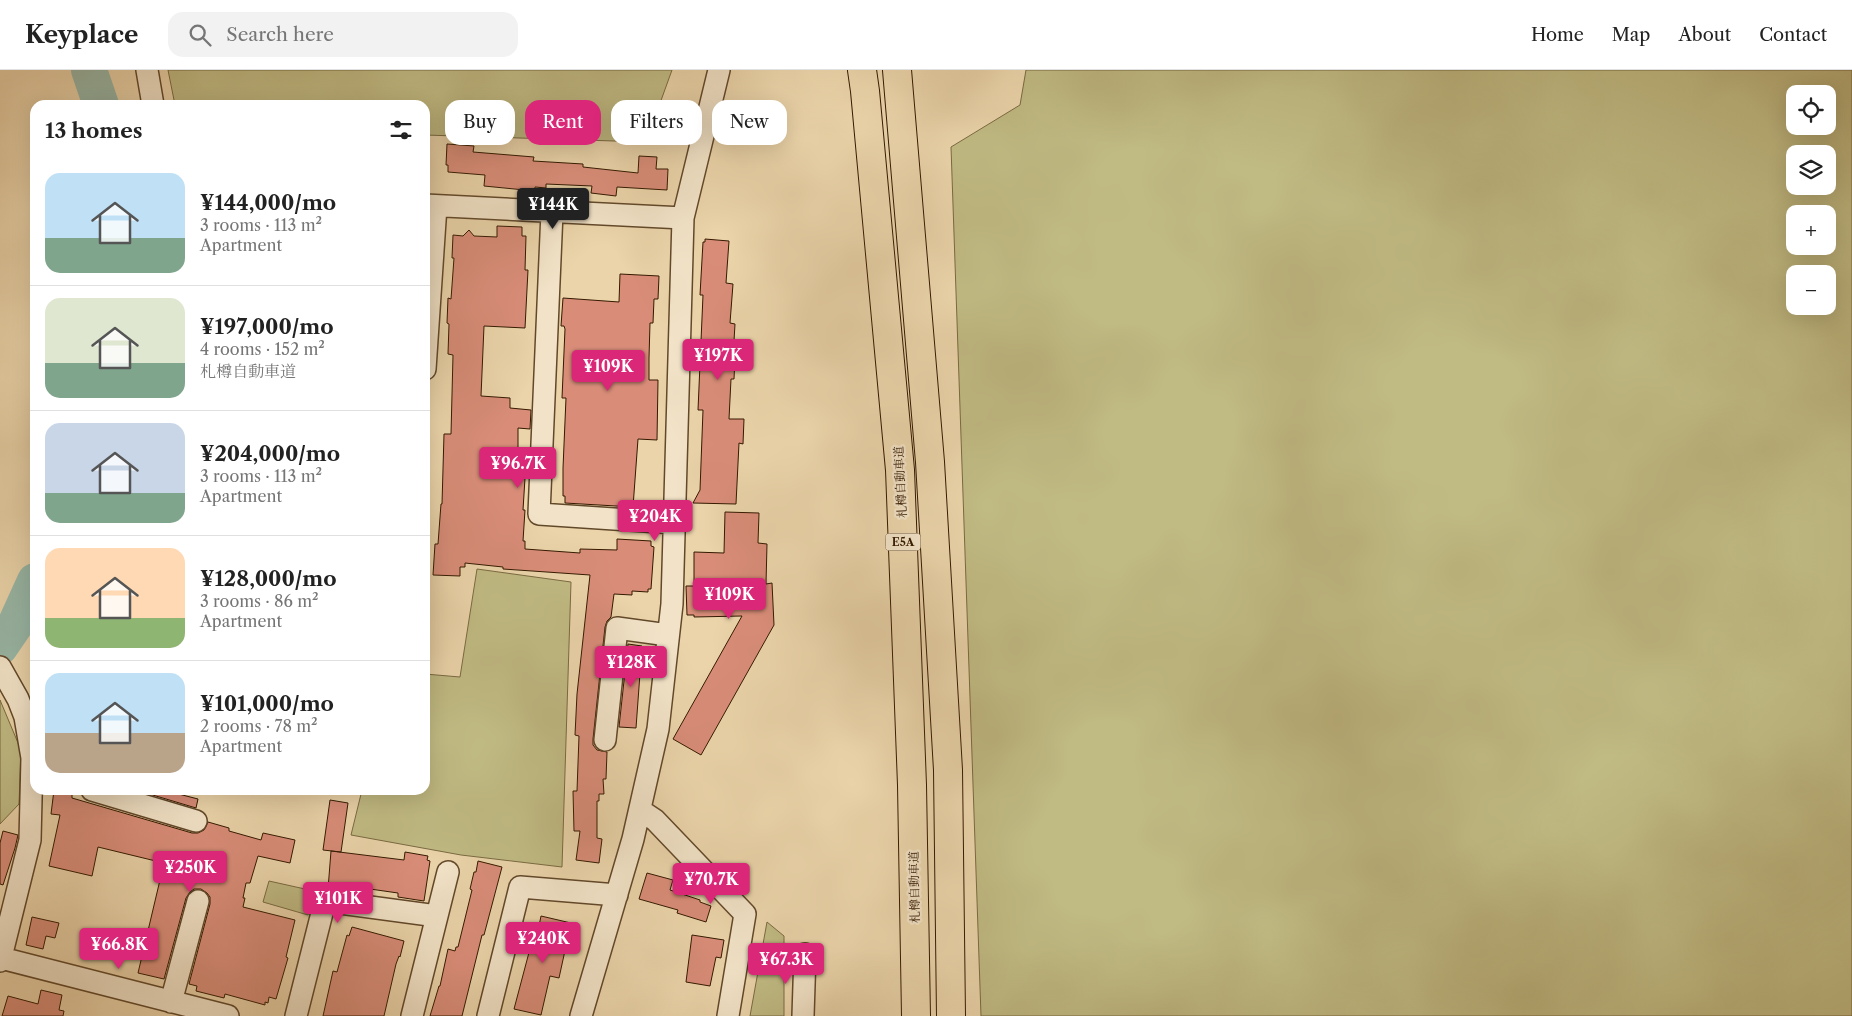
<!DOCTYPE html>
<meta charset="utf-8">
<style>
:root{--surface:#fff;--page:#f2f2f2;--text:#222;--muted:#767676;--line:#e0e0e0;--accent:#db2777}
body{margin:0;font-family:"Libre Caslon Text","Noto Serif JP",serif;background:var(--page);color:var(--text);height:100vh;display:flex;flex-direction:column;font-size:19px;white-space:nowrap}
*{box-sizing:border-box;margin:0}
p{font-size:16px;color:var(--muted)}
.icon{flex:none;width:28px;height:28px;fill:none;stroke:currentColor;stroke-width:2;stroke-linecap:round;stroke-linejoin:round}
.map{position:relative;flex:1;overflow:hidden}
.panel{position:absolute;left:30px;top:30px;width:400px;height:695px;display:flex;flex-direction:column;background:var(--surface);border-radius:15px;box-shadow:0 5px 20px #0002}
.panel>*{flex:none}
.hud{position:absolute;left:445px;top:30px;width:475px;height:45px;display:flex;gap:10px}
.fabs{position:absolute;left:1786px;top:15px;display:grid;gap:10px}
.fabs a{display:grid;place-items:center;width:50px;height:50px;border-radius:10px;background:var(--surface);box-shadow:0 5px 20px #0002;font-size:25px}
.price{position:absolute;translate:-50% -42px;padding:0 11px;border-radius:5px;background:var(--accent);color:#fff;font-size:16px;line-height:32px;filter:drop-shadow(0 1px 2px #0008)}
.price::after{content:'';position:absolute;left:50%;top:30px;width:15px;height:11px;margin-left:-8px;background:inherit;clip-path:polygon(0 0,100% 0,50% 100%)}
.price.active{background:#222;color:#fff}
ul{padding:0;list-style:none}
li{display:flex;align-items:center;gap:15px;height:125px;padding:0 15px}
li+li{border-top:1px solid var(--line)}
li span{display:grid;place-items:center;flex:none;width:140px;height:100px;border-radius:15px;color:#555}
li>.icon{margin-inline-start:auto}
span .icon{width:60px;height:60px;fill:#fffc;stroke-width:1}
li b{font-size:21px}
h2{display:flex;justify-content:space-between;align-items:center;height:60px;padding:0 15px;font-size:21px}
.tag{padding:0 18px;border-radius:15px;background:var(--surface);box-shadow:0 5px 20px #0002;font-size:18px;line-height:45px}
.tag.active{background:var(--accent);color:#fff}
header{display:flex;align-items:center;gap:30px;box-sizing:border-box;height:70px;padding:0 25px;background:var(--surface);border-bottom:1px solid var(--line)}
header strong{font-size:24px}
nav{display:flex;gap:28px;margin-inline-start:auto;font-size:18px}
.search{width:350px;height:45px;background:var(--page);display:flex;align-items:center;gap:12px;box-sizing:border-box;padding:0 18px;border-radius:15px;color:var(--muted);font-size:19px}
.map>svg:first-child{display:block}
.green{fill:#c0ba83;stroke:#7a6a42;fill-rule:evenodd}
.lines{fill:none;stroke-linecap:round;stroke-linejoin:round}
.river{stroke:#98b8a8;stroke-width:36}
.building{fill:#d98d79;stroke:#341900}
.minor-casing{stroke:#62482a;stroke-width:24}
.highway-casing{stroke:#341900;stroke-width:30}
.minor{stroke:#f2e3c8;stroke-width:21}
.highway{stroke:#ebd4aa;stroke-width:28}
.labels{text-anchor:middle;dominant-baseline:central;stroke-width:4.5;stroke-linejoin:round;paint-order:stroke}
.shield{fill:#f2e3c8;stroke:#6d563c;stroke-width:1}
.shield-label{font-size:11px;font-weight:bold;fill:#341900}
.street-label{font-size:12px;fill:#341900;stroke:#f2e3c8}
</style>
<header>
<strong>Keyplace</strong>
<div class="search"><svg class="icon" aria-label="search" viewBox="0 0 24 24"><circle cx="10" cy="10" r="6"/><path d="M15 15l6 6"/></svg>Search here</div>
<nav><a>Home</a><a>Map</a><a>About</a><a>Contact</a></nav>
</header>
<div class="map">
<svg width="1852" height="946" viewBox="0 0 1852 946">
<rect width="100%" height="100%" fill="#ebd4aa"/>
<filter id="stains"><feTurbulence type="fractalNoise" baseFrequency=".004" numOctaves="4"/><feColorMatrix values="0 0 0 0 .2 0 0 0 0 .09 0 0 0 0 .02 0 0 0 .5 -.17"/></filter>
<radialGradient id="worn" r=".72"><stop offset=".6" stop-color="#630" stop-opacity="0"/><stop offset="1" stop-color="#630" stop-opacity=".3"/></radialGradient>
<path class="green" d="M 168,0 L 672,0 L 646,72 L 425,65 L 425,35 L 175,35 Z
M 1026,0 L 1852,0 L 1852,946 L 981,946 L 951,77 L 1020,35 ZM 1795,24 L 1828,24 L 1828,56 L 1795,56 ZM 1795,84 L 1828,84 L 1828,116 L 1795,116 ZM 1795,144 L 1828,144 L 1828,176 L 1795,176 ZM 1795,204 L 1828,204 L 1828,236 L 1795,236 Z
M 477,499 L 571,512 L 562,797 L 461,785 L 351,765 L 362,720 L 425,720 L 425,604 L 460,607 Z
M 0,630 L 21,680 L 19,734 L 0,754 Z
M 269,811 L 314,821 L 308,845 L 263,832 Z
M 767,852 L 784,866 L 784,946 L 750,946 Z"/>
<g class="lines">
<path class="river" d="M 89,0 L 101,35
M 0,577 L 15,555 L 35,511"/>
</g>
<path class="building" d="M 447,74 L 474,76 L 473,82 L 534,87 L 533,91 L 583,94 L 583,97 L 638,103 L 639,86 L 657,87 L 656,99 L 668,99 L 667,120 L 617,117 L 616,126 L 591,123 L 592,116 L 546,114 L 546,118 L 535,117 L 535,121 L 484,116 L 485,105 L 448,102 L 448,95 L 446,95 Z
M 497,156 L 522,157 L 522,166 L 526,166 L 525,200 L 528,200 L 525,258 L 484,256 L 481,326 L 510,328 L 510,338 L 531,340 L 530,359 L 518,358 L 518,408 L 525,408 L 523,440 L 525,440 L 523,471 L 525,471 L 525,479 L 580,483 L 580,479 L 617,480 L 617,469 L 651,471 L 651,476 L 654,477 L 651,519 L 648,519 L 648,522 L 632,521 L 632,525 L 614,524 L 611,547 L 607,551 L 605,557 L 593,669 L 593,675 L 597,680 L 607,682 L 606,709 L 603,709 L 604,724 L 599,724 L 599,731 L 597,731 L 597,768 L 602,769 L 599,793 L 576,790 L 580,761 L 574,761 L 573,721 L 577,721 L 579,666 L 575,665 L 577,624 L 590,505 L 503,499 L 503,497 L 465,493 L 465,497 L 460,497 L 460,506 L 433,505 L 435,474 L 438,474 L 441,434 L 442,434 L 444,364 L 451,364 L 453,285 L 448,284 L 449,254 L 447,253 L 448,228 L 451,229 L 454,188 L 452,188 L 453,165 L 463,166 L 469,160 L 474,166 L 497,167 Z
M 705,169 L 729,171 L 726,213 L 733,214 L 730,253 L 735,254 L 733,288 L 735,288 L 734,309 L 731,309 L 729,349 L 744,349 L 743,374 L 739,373 L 736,434 L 693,433 L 700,420 L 703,340 L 698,340 L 703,225 L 700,225 L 703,172 L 705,172 Z
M 620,204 L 659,206 L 658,229 L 654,229 L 653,253 L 650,253 L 649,288 L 649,310 L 658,310 L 657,370 L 638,369 L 633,437 L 565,433 L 565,426 L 563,426 L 563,398 L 566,328 L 562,328 L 565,259 L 564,256 L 561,256 L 563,228 L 619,232 Z
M 725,442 L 759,443 L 758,473 L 767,474 L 766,514 L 772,513 L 774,555 L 701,685 L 673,669 L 742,546 L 694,547 L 694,545 L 687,545 L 686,516 L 694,516 L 694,482 L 724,483 Z
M 628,574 L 642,576 L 636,658 L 619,657 Z
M 54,720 L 72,720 L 72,728 L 192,763 L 198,763 L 204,760 L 208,752 L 229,758 L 229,761 L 261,770 L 263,763 L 295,770 L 290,793 L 258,786 L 250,813 L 246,813 L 243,828 L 245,828 L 243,837 L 295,850 L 286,887 L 288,888 L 276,929 L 269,927 L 268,933 L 265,932 L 265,935 L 225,924 L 224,928 L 196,921 L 197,916 L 189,914 L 210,834 L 210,827 L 207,823 L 201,819 L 194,819 L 190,822 L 186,828 L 164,909 L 138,903 L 164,793 L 98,777 L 92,806 L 49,796 L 60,745 L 51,744 Z
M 136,720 L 163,720 L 198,729 L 196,738 Z
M 330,730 L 348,733 L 341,782 L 323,780 Z
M 3,761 L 18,765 L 15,778 L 3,815 L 0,814 L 0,773 Z
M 331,781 L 404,790 L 405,782 L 428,786 L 427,790 L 430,791 L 424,831 L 398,827 L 398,823 L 356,817 L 356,820 L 351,819 L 351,822 L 328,819 Z
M 478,791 L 502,797 L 484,865 L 482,865 L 462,946 L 430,946 L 439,916 L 440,916 L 448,879 L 455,881 L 456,877 L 458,877 L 472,820 L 470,819 L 474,802 L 476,802 Z
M 647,803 L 673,810 L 670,820 L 700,830 L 700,832 L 711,836 L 706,852 L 677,843 L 678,840 L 639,829 Z
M 541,846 L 571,853 L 559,908 L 550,906 L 541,945 L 514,939 L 536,856 L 539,856 Z
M 32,847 L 59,853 L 55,868 L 46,866 L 43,879 L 26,875 Z
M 352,857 L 404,871 L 400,887 L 399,886 L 396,894 L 384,946 L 323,946 L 333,901 L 337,902 L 347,865 L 349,866 Z
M 692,865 L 724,870 L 721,888 L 716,887 L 710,916 L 686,912 Z
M 41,920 L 62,925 L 59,940 L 64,941 L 63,946 L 2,946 L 8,926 L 38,934 Z"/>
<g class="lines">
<g class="minor-casing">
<path id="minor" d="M 147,0 L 153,35
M 425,135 L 683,148
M 552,142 L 539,444 L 674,453
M 425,299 L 436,136
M 0,597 L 18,629 L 25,647 L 32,688 L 30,770 L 0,891
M 605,670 L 617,558 L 668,565
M 92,720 L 196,751
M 640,740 L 655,750 L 745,844 L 728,946
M 1,888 L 228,946
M 171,932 L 198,831
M 296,946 L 325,831 L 437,846
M 412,946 L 448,802
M 488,946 L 520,817 L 617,825
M 581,946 L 633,769 L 658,659 L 672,534 L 683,148 L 719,0
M 803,946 L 805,884"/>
</g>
<g class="highway-casing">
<path id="highway" d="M 862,0 L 865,21 L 900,400 L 912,715 L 916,946
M 897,0 L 930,392 L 948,700 L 951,946"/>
</g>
<use href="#minor" class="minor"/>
<use href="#highway" class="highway"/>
</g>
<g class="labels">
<rect class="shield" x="885.5" y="463.5" width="35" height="17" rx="4"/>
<g class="shield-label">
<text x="903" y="472">E5A</text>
</g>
<g class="street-label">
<text transform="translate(900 412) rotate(-93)">札樽自動車道</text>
<text transform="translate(914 817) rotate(-91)">札樽自動車道</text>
</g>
</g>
<rect width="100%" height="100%" filter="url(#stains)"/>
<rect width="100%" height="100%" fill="url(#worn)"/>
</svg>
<div class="fabs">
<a><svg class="icon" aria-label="locate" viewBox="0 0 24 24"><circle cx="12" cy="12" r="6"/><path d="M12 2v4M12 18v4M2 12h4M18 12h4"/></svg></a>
<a><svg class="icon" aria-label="layers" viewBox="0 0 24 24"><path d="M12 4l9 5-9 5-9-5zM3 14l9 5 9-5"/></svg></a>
<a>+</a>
<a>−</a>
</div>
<b class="price active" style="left:553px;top:160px">¥144K</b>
<b class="price" style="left:718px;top:311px">¥197K</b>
<b class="price" style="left:608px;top:322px">¥109K</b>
<b class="price" style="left:518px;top:419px">¥96.7K</b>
<b class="price" style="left:655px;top:472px">¥204K</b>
<b class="price" style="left:729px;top:550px">¥109K</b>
<b class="price" style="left:631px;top:618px">¥128K</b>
<b class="price" style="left:190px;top:823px">¥250K</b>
<b class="price" style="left:711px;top:835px">¥70.7K</b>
<b class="price" style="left:338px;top:854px">¥101K</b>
<b class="price" style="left:543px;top:894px">¥240K</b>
<b class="price" style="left:119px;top:900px">¥66.8K</b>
<b class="price" style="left:786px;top:915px">¥67.3K</b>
<div class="hud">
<a class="tag">Buy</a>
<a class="tag active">Rent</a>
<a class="tag">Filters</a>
<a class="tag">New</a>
</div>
<section class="panel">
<h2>13 homes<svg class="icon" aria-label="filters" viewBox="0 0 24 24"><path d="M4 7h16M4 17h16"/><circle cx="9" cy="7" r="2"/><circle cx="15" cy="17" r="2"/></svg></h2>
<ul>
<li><span style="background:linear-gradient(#bfe0f5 65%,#7fa58c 0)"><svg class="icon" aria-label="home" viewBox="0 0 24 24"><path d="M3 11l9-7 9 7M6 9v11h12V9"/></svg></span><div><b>¥144,000/mo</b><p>3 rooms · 113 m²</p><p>Apartment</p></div></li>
<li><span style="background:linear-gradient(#dfe7d0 65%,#7fa58c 0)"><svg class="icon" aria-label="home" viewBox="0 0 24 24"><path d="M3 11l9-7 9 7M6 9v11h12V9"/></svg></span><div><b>¥197,000/mo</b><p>4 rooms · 152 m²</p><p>札樽自動車道</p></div></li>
<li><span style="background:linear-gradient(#c9d6e8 70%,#7fa58c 0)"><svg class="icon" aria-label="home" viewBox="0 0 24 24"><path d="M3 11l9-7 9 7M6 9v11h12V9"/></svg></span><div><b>¥204,000/mo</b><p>3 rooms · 113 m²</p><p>Apartment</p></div></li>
<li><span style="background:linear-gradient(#ffd9b3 70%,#8fb573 0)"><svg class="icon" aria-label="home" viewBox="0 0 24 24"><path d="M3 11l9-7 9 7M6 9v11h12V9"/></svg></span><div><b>¥128,000/mo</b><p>3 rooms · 86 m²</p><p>Apartment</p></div></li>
<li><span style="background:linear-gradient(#bfe0f5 60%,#b9a48a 0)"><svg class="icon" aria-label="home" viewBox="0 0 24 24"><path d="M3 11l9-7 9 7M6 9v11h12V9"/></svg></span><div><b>¥101,000/mo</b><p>2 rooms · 78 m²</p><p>Apartment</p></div></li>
</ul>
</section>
</div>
